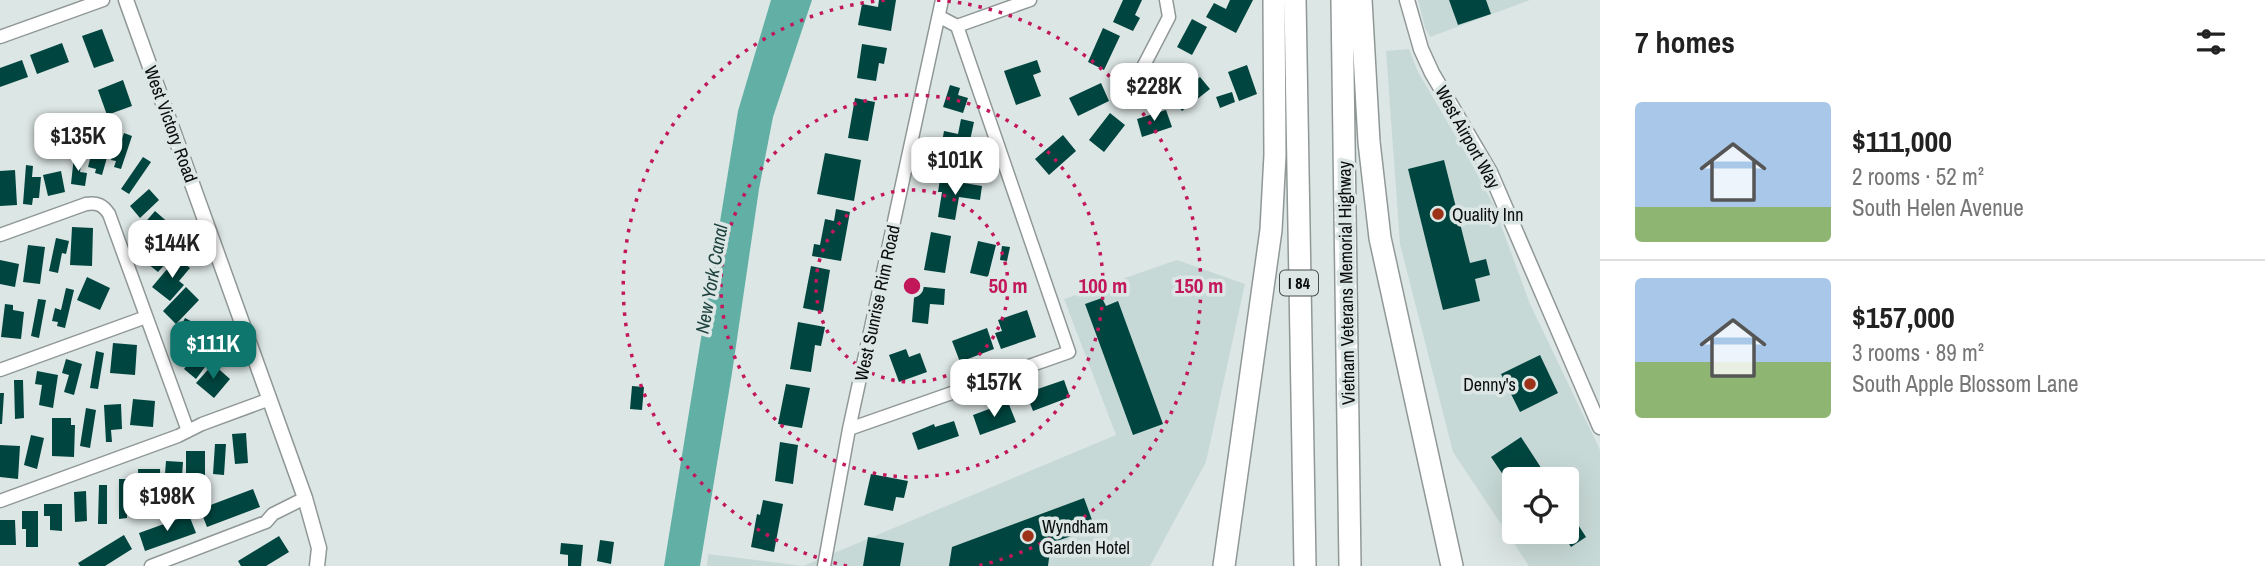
<!DOCTYPE html>
<meta charset="utf-8">
<style>
:root{--surface:#fff;--page:#f2f2f2;--text:#222;--muted:#767676;--line:#e0e0e0;--accent:#0f766e}
body{margin:0;font-family:"Archivo Narrow",sans-serif;background:var(--page);color:var(--text);height:100vh;display:flex;flex-direction:column;font-size:26px;white-space:nowrap}
*{box-sizing:border-box;margin:0}
p{font-size:23px;color:var(--muted)}
.icon{flex:none;width:38px;height:38px;fill:none;stroke:currentColor;stroke-width:2;stroke-linecap:round;stroke-linejoin:round}
.map{position:relative;flex:1;overflow:hidden}
.details{display:flex;flex-direction:column;background:var(--surface);width:665px}
.details>*{flex:none}
.controls{position:absolute;left:1502px;top:467px;display:grid;gap:14px}
.controls a{display:grid;place-items:center;width:77px;height:77px;border-radius:7px;background:var(--surface);box-shadow:0 7px 28px #0002;font-size:35px}
.price{position:absolute;translate:-50% -60px;padding:0 16px;border-radius:14px;background:#fff;color:#222;font-size:23px;line-height:46px;filter:drop-shadow(0 2px 4px #0008)}
.price::after{content:'';position:absolute;left:50%;top:42px;width:21px;height:16px;margin-left:-10px;background:inherit;clip-path:polygon(0 0,100% 0,50% 100%)}
.price.selected{background:var(--accent);color:#fff}
ul{padding:0;list-style:none}
li{display:flex;align-items:center;gap:21px;height:175px;padding:0 35px}
li+li{border-top:2px solid var(--line)}
li span{display:grid;place-items:center;flex:none;width:196px;height:140px;border-radius:7px;color:#555}
li>.icon{margin-inline-start:auto}
span .icon{width:84px;height:84px;fill:#fffc;stroke-width:1}
li b{font-size:30px}
h2{display:flex;justify-content:space-between;align-items:center;height:84px;padding:0 35px;font-size:30px}
main{display:flex;flex:1;min-height:0}
.map>svg:first-child{display:block}
.built{fill:#c7d9d6;fill-rule:evenodd}
.water{fill:#62afa5}
.building{fill:#00453f}
.lines{fill:none;stroke-linecap:round;stroke-linejoin:round}
.minor-casing{stroke:#909897;stroke-width:15}
.tertiary-casing{stroke:#909897;stroke-width:17}
.motorway-casing{stroke:#909897;stroke-width:24}
.minor{stroke:#fff;stroke-width:12}
.tertiary{stroke:#fff;stroke-width:14}
.motorway{stroke:#fff;stroke-width:21}
.ring{fill:none;stroke:#c2185b;stroke-width:3.5;stroke-dasharray:3.5 7}
.poi-dot{fill:#9c3319;stroke:#dce6e4;stroke-width:2.5}
.labels{text-anchor:middle;dominant-baseline:central;stroke-width:7;stroke-linejoin:round;paint-order:stroke}
.shield{fill:#dce6e4;stroke:#494e4e;stroke-width:2}
.shield-label{font-size:16px;font-weight:bold;fill:#0a0d0d}
.street-label{font-size:18px;fill:#0a0d0d;stroke:#dce6e4}
.poi-label{font-size:18px;fill:#0a0d0d;stroke:#dce6e4;text-anchor:start}
.water-label{font-size:19px;font-style:italic;fill:#1f443f;stroke:#dce6e4}
.centre{fill:#c2185b;stroke:#dce6e4;stroke-width:3.5}
.ring-label{font-size:21px;text-anchor:middle;font-weight:bold;fill:#c2185b;stroke:#dce6e4;stroke-width:7;stroke-linejoin:round;paint-order:stroke}
</style>
<main>
<div class="map">
<svg width="1600" height="566" viewBox="0 0 1600 566">
<rect width="100%" height="100%" fill="#dce6e4"/>
<path class="built" d="M 1418,0 L 1530,0 L 1430,37 L 1425,28 Z
M 1409,49 L 1418,72 L 1471,162 L 1494,206 L 1530,304 L 1600,450 L 1600,566 L 1529,566 L 1453,452 L 1400,244 L 1386,51 ZM 1514,480 L 1566,480 L 1566,532 L 1514,532 Z
M 1177,260 L 1245,284 L 1206,462 L 1150,566 L 707,566 L 708,554 L 803,566 L 1116,435 L 1064,299 Z"/>
<path class="water" d="M 771,0 L 812,0 L 773,117 L 759,189 L 732,373 L 700,566 L 664,566 L 738,111 Z"/>
<path class="building" d="M 879,0 L 896,0 L 891,31 L 858,25 L 862,4 L 878,7 Z
M 1123,0 L 1142,0 L 1135,15 L 1140,18 L 1133,31 L 1113,22 Z
M 1230,0 L 1253,0 L 1236,33 L 1206,17 L 1214,3 L 1226,9 Z
M 1449,0 L 1486,0 L 1491,14 L 1458,25 Z
M 1192,19 L 1207,27 L 1192,55 L 1177,47 Z
M 1103,28 L 1120,36 L 1104,70 L 1088,62 Z
M 102,29 L 114,61 L 94,68 L 82,36 Z
M 62,43 L 69,62 L 37,74 L 30,55 Z
M 862,44 L 887,48 L 884,64 L 879,63 L 876,81 L 857,78 Z
M 22,60 L 28,77 L 0,87 L 0,68 Z
M 1037,60 L 1041,72 L 1033,75 L 1041,96 L 1016,105 L 1004,71 Z
M 1247,65 L 1257,94 L 1239,101 L 1228,72 Z
M 1200,77 L 1210,89 L 1182,111 L 1172,98 Z
M 123,80 L 132,106 L 107,115 L 98,90 Z
M 1101,83 L 1109,101 L 1078,116 L 1069,98 Z
M 950,85 L 960,88 L 958,95 L 968,98 L 963,113 L 943,107 Z
M 1232,92 L 1235,102 L 1220,108 L 1216,97 Z
M 855,98 L 875,102 L 868,141 L 848,138 Z
M 1166,110 L 1172,127 L 1142,137 L 1137,119 Z
M 1110,113 L 1125,125 L 1104,152 L 1089,140 Z
M 961,119 L 974,122 L 966,159 L 952,156 L 953,151 L 941,148 L 944,131 L 958,134 Z
M 124,133 L 132,136 L 121,169 L 114,167 L 116,161 L 111,160 L 114,149 L 118,150 Z
M 1063,135 L 1076,151 L 1049,175 L 1035,159 Z
M 94,143 L 110,147 L 102,175 L 95,173 L 96,169 L 88,167 Z
M 825,153 L 861,160 L 854,201 L 817,194 Z
M 74,156 L 82,157 L 80,172 L 87,173 L 85,186 L 71,184 Z
M 143,157 L 151,162 L 129,194 L 121,189 Z
M 1444,160 L 1470,263 L 1486,259 L 1490,275 L 1475,279 L 1480,301 L 1443,310 L 1408,169 Z
M 26,165 L 33,166 L 32,177 L 41,177 L 39,198 L 33,198 L 32,205 L 23,204 Z
M 15,170 L 17,205 L 0,206 L 0,171 Z
M 61,171 L 65,192 L 48,196 L 43,175 Z
M 940,179 L 982,186 L 980,200 L 959,197 L 955,220 L 938,217 L 942,192 L 938,192 Z
M 149,189 L 159,200 L 140,218 L 130,206 Z
M 836,209 L 850,212 L 841,261 L 812,256 L 814,244 L 820,245 L 825,219 L 834,221 Z
M 155,211 L 171,225 L 152,247 L 136,233 Z
M 72,227 L 93,228 L 92,266 L 70,265 Z
M 931,232 L 951,236 L 945,273 L 924,270 Z
M 172,233 L 179,238 L 163,259 L 167,262 L 158,272 L 148,264 Z
M 56,238 L 69,241 L 66,254 L 62,253 L 58,273 L 49,271 Z
M 978,241 L 996,245 L 988,277 L 970,273 Z
M 28,245 L 45,247 L 40,284 L 23,282 Z
M 1002,246 L 1010,247 L 1007,261 L 1000,260 Z
M 0,260 L 19,264 L 15,287 L 0,284 Z
M 180,260 L 190,268 L 179,281 L 184,285 L 170,301 L 152,287 L 173,262 Z
M 811,266 L 830,270 L 823,312 L 803,308 Z
M 87,277 L 110,288 L 100,310 L 77,300 Z
M 915,286 L 945,289 L 944,305 L 930,304 L 928,324 L 912,322 Z
M 186,287 L 199,300 L 176,324 L 163,311 Z
M 66,288 L 74,290 L 65,328 L 57,326 L 58,322 L 52,321 L 55,308 L 61,310 Z
M 1102,298 L 1106,306 L 1118,301 L 1163,424 L 1133,435 L 1085,304 Z
M 38,299 L 46,300 L 39,338 L 31,336 Z
M 5,304 L 13,305 L 13,310 L 24,312 L 21,339 L 1,337 Z
M 1027,310 L 1036,337 L 1001,349 L 995,333 L 1002,331 L 998,320 Z
M 185,318 L 200,326 L 191,349 L 174,340 Z
M 798,322 L 825,327 L 821,346 L 815,345 L 811,372 L 790,369 Z
M 987,328 L 994,349 L 960,362 L 952,341 Z
M 206,341 L 213,346 L 200,363 L 205,367 L 196,379 L 184,369 Z
M 113,343 L 137,345 L 135,375 L 110,373 Z
M 906,349 L 909,357 L 920,353 L 927,372 L 899,382 L 889,355 Z
M 96,351 L 104,353 L 98,389 L 90,388 Z
M 1540,355 L 1558,393 L 1520,412 L 1501,374 Z
M 66,359 L 82,364 L 74,395 L 64,392 L 69,375 L 62,373 Z
M 213,364 L 230,379 L 214,398 L 196,383 Z
M 37,371 L 58,375 L 53,408 L 39,405 L 42,385 L 35,384 Z
M 14,380 L 23,380 L 24,418 L 15,419 Z
M 1064,380 L 1070,397 L 1033,411 L 1026,393 Z
M 786,384 L 810,388 L 802,428 L 778,424 Z
M 632,386 L 644,387 L 642,410 L 630,409 Z
M 0,393 L 4,393 L 2,424 L 0,424 Z
M 133,399 L 155,401 L 153,427 L 130,425 Z
M 1008,402 L 1016,422 L 980,435 L 973,415 Z
M 121,404 L 122,429 L 111,430 L 112,442 L 106,442 L 104,405 Z
M 86,408 L 96,410 L 90,448 L 80,446 Z
M 52,418 L 71,418 L 71,425 L 75,425 L 74,457 L 52,456 Z
M 954,421 L 959,436 L 918,450 L 912,433 L 934,424 L 935,427 Z
M 246,433 L 248,463 L 235,464 L 232,434 Z
M 31,435 L 44,438 L 37,469 L 24,465 Z
M 1521,437 L 1549,480 L 1514,480 L 1514,491 L 1491,457 Z
M 780,442 L 798,445 L 793,484 L 775,481 Z
M 215,444 L 226,444 L 224,475 L 213,474 Z
M 0,445 L 20,446 L 18,479 L 0,477 Z
M 186,451 L 205,451 L 205,483 L 186,482 Z
M 166,461 L 183,462 L 182,476 L 177,475 L 176,488 L 164,487 Z
M 138,469 L 160,469 L 161,493 L 139,494 Z
M 871,474 L 908,481 L 904,498 L 896,497 L 893,511 L 864,505 Z
M 119,479 L 128,479 L 127,518 L 119,519 Z
M 99,485 L 107,485 L 107,524 L 98,524 Z
M 253,489 L 260,507 L 207,527 L 200,509 Z
M 86,491 L 87,521 L 75,522 L 74,492 Z
M 1084,498 L 1095,528 L 1051,543 L 1048,566 L 949,566 L 952,547 Z
M 763,500 L 783,504 L 774,552 L 751,547 L 757,514 L 760,515 Z
M 44,504 L 62,504 L 62,531 L 50,530 L 50,516 L 44,516 Z
M 1566,506 L 1586,537 L 1571,547 L 1563,534 L 1548,544 L 1540,532 L 1566,532 Z
M 22,511 L 38,511 L 38,547 L 26,547 L 26,529 L 22,529 Z
M 189,515 L 196,533 L 145,551 L 139,533 Z
M 0,520 L 15,520 L 16,545 L 0,545 Z
M 124,535 L 132,549 L 105,566 L 80,566 L 78,563 Z
M 279,536 L 289,552 L 266,566 L 241,566 L 238,561 Z
M 868,537 L 904,543 L 900,566 L 863,566 Z
M 600,540 L 614,542 L 611,564 L 597,561 Z
M 561,543 L 583,545 L 581,566 L 568,566 L 568,555 L 560,554 Z"/>
<g class="lines">
<g class="minor-casing">
<path id="minor" d="M 940,17 L 957,26 L 1030,0
M 0,37 L 103,0
M 1141,71 L 1169,17 L 1166,0
M 0,235 L 86,204 C 97,202 103,205 109,214 L 188,431
M 0,370 L 146,317
M 849,429 L 1069,352 L 957,26
M 0,501 L 178,436 L 202,424 L 270,399
M 151,566 L 266,522 L 273,514 L 305,498
M 824,566 L 849,429 L 942,0"/>
</g>
<g class="tertiary-casing">
<path id="tertiary" d="M 126,0 L 305,498 L 319,548 L 317,566
M 1407,0 L 1421,49 L 1432,73 L 1490,172 L 1600,427"/>
</g>
<g class="motorway-casing">
<path id="motorway" d="M 1295,0 L 1305,566
M 1342,0 L 1350,566
M 1361,0 L 1369,142 L 1380,238 L 1452,566
M 1224,566 L 1271,230 L 1275,155 L 1274,0"/>
</g>
<use href="#minor" class="minor"/>
<use href="#tertiary" class="tertiary"/>
<use href="#motorway" class="motorway"/>
</g>
<g class="ring">
<circle cx="912" cy="286" r="96"/>
<circle cx="912" cy="286" r="191"/>
<path d="M847 566A287 287 0 0 1 887 0M937 0A287 287 0 0 1 977 566"/>
</g>
<g class="poi-dot">
<circle cx="1438" cy="214" r="7"/>
<circle cx="1530" cy="384" r="7"/>
<circle cx="1028" cy="536" r="7"/>
</g>
<g class="labels">
<rect class="shield" x="1280" y="270.5" width="38" height="25" rx="5"/>
<g class="shield-label">
<text x="1299" y="283">I 84</text>
</g>
<g class="street-label">
<text transform="translate(171 124) rotate(70)">West Victory Road</text>
<text transform="translate(1468 137) rotate(61)">West Airport Way</text>
<text transform="translate(1346 283) rotate(-91)">Vietnam Veterans Memorial Highway</text>
<text transform="translate(877 303) rotate(-78)">West Sunrise Rim Road</text>
</g>
<g class="poi-label">
<text x="1452" y="214">Quality Inn</text>
<text x="1516" y="384" text-anchor="end">Denny's</text>
<text x="1042" y="526">Wyndham<tspan x="1042" dy="21">Garden Hotel</tspan></text>
</g>
<g class="water-label">
<text transform="translate(711 279) rotate(-80)">New York Canal</text>
</g>
</g>
<circle cx="912" cy="286" r="10" class="centre"/>
<g class="ring-label">
<text x="1008" y="293">50 m</text>
<text x="1103" y="293">100 m</text>
<text x="1199" y="293">150 m</text>
</g>
</svg>
<div class="controls">
<a><svg class="icon" aria-label="locate" viewBox="0 0 24 24"><circle cx="12" cy="12" r="6"/><path d="M12 2v4M12 18v4M2 12h4M18 12h4"/></svg></a>
</div>
<b class="price" style="left:1154px;top:123px">$228K</b>
<b class="price" style="left:78px;top:173px">$135K</b>
<b class="price" style="left:955px;top:197px">$101K</b>
<b class="price" style="left:172px;top:280px">$144K</b>
<b class="price selected" style="left:213px;top:381px">$111K</b>
<b class="price" style="left:994px;top:419px">$157K</b>
<b class="price" style="left:167px;top:533px">$198K</b>
</div>
<section class="details">
<h2>7 homes<svg class="icon" aria-label="filters" viewBox="0 0 24 24"><path d="M4 7h16M4 17h16"/><circle cx="9" cy="7" r="2"/><circle cx="15" cy="17" r="2"/></svg></h2>
<ul>
<li><span style="background:linear-gradient(#a9c7e8 75%,#8fb573 0)"><svg class="icon" aria-label="home" viewBox="0 0 24 24"><path d="M3 11l9-7 9 7M6 9v11h12V9"/></svg></span><div><b>$111,000</b><p>2 rooms · 52 m²</p><p>South Helen Avenue</p></div></li>
<li><span style="background:linear-gradient(#a9c7e8 60%,#8fb573 0)"><svg class="icon" aria-label="home" viewBox="0 0 24 24"><path d="M3 11l9-7 9 7M6 9v11h12V9"/></svg></span><div><b>$157,000</b><p>3 rooms · 89 m²</p><p>South Apple Blossom Lane</p></div></li>
</ul>
</section>
</main>
